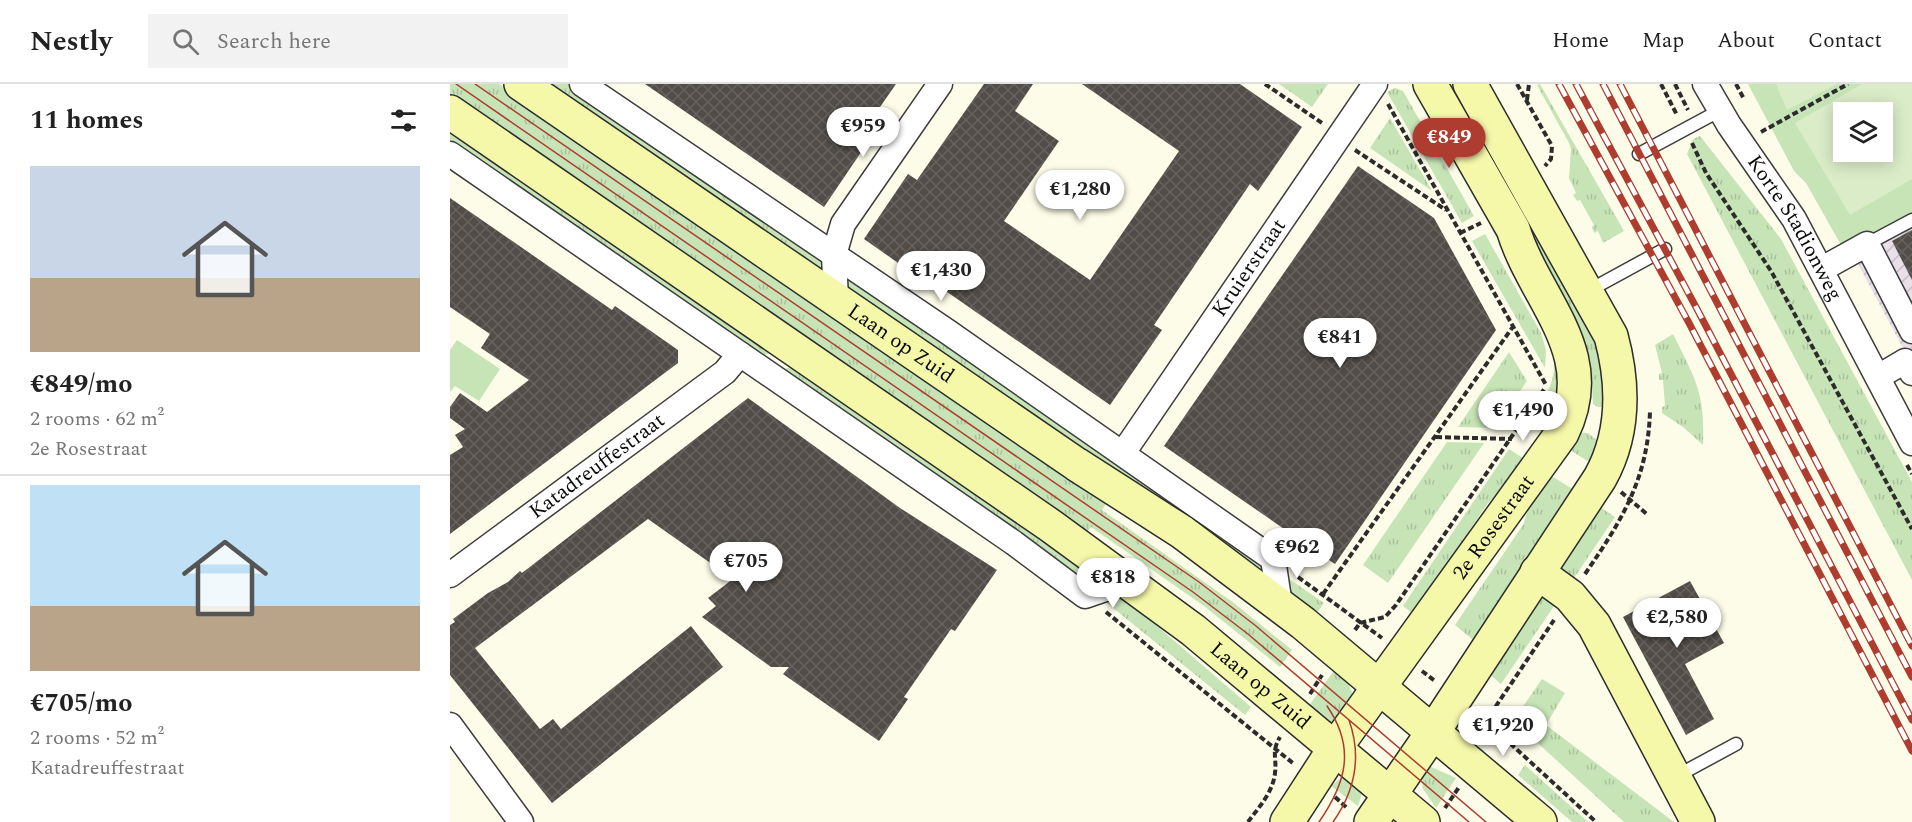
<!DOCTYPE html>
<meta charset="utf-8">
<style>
:root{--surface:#fff;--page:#f2f2f2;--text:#222;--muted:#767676;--line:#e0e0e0;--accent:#ae3c2f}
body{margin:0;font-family:Spectral,serif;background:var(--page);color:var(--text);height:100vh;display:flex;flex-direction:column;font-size:22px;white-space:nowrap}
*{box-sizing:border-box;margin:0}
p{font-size:20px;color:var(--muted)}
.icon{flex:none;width:33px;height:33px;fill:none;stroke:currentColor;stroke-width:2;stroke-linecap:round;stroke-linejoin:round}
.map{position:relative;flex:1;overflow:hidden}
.details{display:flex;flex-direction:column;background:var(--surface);width:450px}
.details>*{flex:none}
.tools{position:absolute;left:1383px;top:18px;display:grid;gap:12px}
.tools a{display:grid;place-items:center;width:60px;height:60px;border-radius:0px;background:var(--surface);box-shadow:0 3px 15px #0003;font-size:30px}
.price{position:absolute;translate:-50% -51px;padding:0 14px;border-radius:21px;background:#fff;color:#222;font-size:20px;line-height:39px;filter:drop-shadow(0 2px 3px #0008)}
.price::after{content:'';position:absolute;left:50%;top:36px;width:18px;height:14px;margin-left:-9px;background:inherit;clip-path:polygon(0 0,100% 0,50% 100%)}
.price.current{background:var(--accent);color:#fff}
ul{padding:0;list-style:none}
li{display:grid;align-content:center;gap:12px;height:318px;padding:0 30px}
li+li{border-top:2px solid var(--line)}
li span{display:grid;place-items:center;height:186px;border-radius:0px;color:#555}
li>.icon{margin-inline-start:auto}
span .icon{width:108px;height:108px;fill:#fffc;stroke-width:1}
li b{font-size:26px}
h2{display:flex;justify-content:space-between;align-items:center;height:72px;padding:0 30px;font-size:26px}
header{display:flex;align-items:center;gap:36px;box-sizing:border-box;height:84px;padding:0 30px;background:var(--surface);border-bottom:2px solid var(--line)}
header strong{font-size:28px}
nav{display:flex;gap:33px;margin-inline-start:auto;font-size:21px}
.search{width:420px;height:54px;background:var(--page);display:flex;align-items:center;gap:15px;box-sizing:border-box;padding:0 21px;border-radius:0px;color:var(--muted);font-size:22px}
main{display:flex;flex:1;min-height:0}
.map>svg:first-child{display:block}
.industrial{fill:url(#industrial-furrows)}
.grass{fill:url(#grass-tufts)}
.park{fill:#c7e4b7;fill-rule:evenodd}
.pitch{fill:#daecc8;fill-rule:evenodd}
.building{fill:url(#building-cross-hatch)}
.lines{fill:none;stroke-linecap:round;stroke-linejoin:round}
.service-casing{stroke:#3d3d3d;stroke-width:15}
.minor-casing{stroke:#3d3d3d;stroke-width:27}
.secondary-casing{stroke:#2c2c2c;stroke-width:36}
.path{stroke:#2c2c2c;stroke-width:4;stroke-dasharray:6 3;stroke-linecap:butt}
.service{stroke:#fff;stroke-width:12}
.minor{stroke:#fff;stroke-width:24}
.secondary{stroke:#f5f8a9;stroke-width:33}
.tram{stroke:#ae3c2f;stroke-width:1.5}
.rail-casing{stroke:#ae3c2f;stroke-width:7}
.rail{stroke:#fff;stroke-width:4.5;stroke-dasharray:14;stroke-linecap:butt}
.labels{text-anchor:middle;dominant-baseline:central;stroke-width:6;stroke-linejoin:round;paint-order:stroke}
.street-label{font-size:21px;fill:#0a0a0a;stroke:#fff}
</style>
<header>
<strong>Nestly</strong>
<div class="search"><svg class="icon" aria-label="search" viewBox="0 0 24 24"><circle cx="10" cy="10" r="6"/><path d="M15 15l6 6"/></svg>Search here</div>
<nav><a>Home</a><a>Map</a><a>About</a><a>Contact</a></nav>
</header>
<main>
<section class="details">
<h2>11 homes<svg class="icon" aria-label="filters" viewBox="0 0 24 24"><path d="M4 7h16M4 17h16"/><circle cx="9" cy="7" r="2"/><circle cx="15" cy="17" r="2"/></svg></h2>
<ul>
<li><span style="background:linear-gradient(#c9d6e8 60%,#b9a48a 0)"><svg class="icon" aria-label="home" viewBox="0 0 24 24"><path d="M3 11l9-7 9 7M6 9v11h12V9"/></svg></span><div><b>€849/mo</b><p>2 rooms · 62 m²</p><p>2e Rosestraat</p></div></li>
<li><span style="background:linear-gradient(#bfe0f5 65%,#b9a48a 0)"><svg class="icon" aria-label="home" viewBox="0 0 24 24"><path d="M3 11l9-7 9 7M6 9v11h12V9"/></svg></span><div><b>€705/mo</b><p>2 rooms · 52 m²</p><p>Katadreuffestraat</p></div></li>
</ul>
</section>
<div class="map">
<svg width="1462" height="738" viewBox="0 0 1462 738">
<defs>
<pattern id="industrial-furrows" width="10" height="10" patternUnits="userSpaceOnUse" patternTransform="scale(1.5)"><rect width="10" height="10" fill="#e9dfe8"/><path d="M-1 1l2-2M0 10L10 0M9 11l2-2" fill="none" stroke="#c6bec6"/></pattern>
<pattern id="grass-tufts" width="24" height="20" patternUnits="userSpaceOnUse" patternTransform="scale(1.5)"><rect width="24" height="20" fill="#c7e4b7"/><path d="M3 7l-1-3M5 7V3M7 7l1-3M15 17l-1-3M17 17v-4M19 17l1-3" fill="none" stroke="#aac29c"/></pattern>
<pattern id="building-cross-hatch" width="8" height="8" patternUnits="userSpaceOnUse" patternTransform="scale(1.5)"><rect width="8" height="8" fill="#524d48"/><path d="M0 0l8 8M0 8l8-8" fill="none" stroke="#66625e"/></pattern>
</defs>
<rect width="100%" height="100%" fill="#fdfce9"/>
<path class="industrial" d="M 1462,120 L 1462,281 L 1409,182 L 1401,156 Z"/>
<path class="grass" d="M 0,0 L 49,0 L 352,209 L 659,415 L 652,426 L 784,519 L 842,566 L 830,583 L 754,522 L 641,443 L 634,452 L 0,11 Z
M 90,0 L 121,0 L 376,175 L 375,197 Z
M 829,0 L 878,0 L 862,23 Z
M 1090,0 L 1174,147 L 1153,159 L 1148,147 L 1144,149 L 1142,143 L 1144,141 L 1130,116 L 1127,117 L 1123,111 L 1126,109 L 1119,94 L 1121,65 L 1119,59 L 1087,1 Z
M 945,4 L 953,7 L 1024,132 L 1012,139 L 937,8 Z
M 940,34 L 982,107 L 920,64 Z
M 0,43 L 329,267 L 305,273 L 0,60 Z
M 1250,52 L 1331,155 L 1462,398 L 1462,496 L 1237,70 L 1243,55 Z
M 1081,124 L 1140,226 L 1162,323 L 1148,323 L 1143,320 L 1141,284 L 1129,245 L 1065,133 Z
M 1050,141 C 1074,221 1148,259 1098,351 L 1083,343 L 1079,336 C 1088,324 1098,311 1102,296 C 1115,248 1065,186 1042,146 Z
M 1035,150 L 1091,249 L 1096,266 L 1095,284 L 1022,157 Z
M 396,189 L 874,519 L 864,533 L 396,211 Z
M 1223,250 C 1246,296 1255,309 1253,361 L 1233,343 L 1212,329 L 1212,323 L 1215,322 L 1213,296 L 1209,296 L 1209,290 L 1212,289 L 1205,261 Z
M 1059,268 L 1077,297 L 1044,344 L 1008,343 Z
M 349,281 L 655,496 L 637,501 L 326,287 Z
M 1126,348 L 1138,349 L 1149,358 L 1147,383 L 1112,361 Z
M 997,358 L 1034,359 L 938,499 L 913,481 Z
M 1059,365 L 1079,378 L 1038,419 L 963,530 L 953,522 Z
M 1092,386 L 1132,411 L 1029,561 L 1005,541 L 1073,441 Z
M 1150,423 L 1165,433 L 1122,497 L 1110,483 Z
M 670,510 L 801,623 L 795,631 L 652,515 Z
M 1091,510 L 1106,519 L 1051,600 L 1036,587 Z
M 885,585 L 898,600 L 908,620 L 887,650 L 856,626 Z
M 1092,595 L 1115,609 L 1096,641 L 1224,738 L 1174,738 L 1067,640 L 1065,634 Z
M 968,677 L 1006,694 L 986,724 L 973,705 Z
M 1075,681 L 1138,738 L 1122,738 L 1068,691 Z
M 897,689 L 914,703 L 908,722 L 881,702 Z"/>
<path class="park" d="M 1298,0 L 1462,0 L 1462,131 L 1395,168 L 1356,99 L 1344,87 ZM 1394,28 L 1432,28 L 1432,68 L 1394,68 Z
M 7,256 L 50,285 L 29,317 L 5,302 L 0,308 L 0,266 Z"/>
<path class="pitch" d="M 1326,0 L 1387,0 L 1337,26 Z
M 1412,0 L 1462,0 L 1462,95 L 1400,131 L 1345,39 ZM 1432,28 L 1432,68 L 1394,68 L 1394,28 Z"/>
<path class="building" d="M 195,0 L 446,0 L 412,49 L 420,55 L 374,123 Z
M 534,0 L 583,0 L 565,27 L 609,57 L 554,137 L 640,196 L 729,67 L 632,0 L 790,0 L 852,43 L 808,107 L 800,100 L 704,241 L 712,246 L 660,321 L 490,203 L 488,207 L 414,155 L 458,90 L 467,96 Z
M 908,82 L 984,134 L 1046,246 L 885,480 L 714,362 Z
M 0,114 L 162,226 L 165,222 L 228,266 L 228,279 L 0,450 L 0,371 L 13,363 L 5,351 L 15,345 L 0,334 L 0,323 L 10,309 L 37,328 L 79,296 L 31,264 L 40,250 L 0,223 Z
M 1462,146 L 1462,196 L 1442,157 Z
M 298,314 L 450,424 L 547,486 L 505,547 L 501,545 L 454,613 L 458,615 L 429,657 L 333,590 L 339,583 L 321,583 L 252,533 L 266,522 L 258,514 L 283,495 L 198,435 L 25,564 L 90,645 L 103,635 L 111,645 L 241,542 L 273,583 L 102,719 L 0,591 L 0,541 L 5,538 L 3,535 L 38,509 L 58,498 L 70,487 L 72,489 Z
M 1240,497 L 1274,559 L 1235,580 L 1264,635 L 1236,651 L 1173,533 Z"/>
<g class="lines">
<g class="service-casing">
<path id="service" d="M 1189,70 L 1269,27
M 1417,160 L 1462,136
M 1138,207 L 1215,165
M 1225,693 L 1286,660"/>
</g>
<g class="minor-casing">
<g id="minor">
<path d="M 132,0 L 498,248 L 823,475 L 830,521"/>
<path id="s1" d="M 1255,0 L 1279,41 L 1344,135 L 1462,359"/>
<path d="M 0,70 L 564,459 L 635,512 L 676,498"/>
<path d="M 1372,185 L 1417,160 L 1462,247"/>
<path d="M 386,217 L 384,171 L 393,140 L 490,0"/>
<path d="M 1428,293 L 1455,277 L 1462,289"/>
<path id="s2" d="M 673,369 L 925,0"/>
<path id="s3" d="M 0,491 L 275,288 L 290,270"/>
<path d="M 0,641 L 71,738"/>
</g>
</g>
<g class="secondary-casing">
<g id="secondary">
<path id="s4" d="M 71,0 L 626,380 L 732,448 L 853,539 L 1090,738"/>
<path id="s5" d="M 0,28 L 601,442 L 743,546 L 973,738"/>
<path d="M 1087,488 L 1120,512 L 1144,541 L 1248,738"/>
<path id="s6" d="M 837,738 L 885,664 L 1112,349 C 1152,269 1085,217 1063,145 L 980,0"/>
<path d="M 921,738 L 983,648 L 1150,394 C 1175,349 1174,300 1161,252 L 1020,0"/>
</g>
</g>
<path class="path" d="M 815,0 L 872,39
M 1067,0 L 1102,62 L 1101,75 L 1095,82
M 1211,0 L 1227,31
M 1225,0 L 1238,26
M 1286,0 L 1294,15
M 1077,16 L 1079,0
M 938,20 L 1096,301
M 1311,48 L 1398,0
M 1242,59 L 1256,89 L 1321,187 L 1462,445
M 905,66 L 996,126
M 1010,149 L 1031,139
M 986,353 L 1062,355
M 1457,381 L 1462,390
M 1171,408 L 1198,431
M 1135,490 C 1172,436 1198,395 1200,327
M 848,493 L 932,554
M 873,510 L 1062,244
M 656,528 L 844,680
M 905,546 L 910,539 L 935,533 L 946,521 L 1095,304
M 972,587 L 985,597
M 860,610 L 872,591
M 1027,629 L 1146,738
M 1038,639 L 1046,622 L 1104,536
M 1039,660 L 1048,649
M 885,713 L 897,724
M 995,724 L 1009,703
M 798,738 C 809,723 823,708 825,689 C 827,673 821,668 830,653"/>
<use href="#service" class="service"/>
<use href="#minor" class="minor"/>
<use href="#secondary" class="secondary"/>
<path class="tram" d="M 6,0 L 743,508 L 798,550 L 1019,738
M 25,0 L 749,498 L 806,542 L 1036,738
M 869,738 C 896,699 906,664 877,622
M 883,738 C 905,707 912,673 899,636"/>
<g class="rail-casing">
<path id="rail" d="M 1109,0 L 1239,239 L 1462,667
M 1126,0 L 1247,225 L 1462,636
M 1153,0 L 1462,593
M 1170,0 L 1462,562"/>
</g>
<use href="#rail" class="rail"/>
</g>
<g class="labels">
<g class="street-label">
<text stroke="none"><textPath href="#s1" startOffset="170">Korte Stadionweg</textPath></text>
<text stroke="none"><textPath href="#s2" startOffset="224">Kruierstraat</textPath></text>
<text stroke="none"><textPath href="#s4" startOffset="460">Laan op Zuid</textPath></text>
<text stroke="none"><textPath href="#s3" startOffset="183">Katadreuffestraat</textPath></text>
<text stroke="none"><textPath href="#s6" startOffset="360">2e Rosestraat</textPath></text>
<text stroke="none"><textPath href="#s5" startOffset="993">Laan op Zuid</textPath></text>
</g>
</g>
</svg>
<div class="tools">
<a><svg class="icon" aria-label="layers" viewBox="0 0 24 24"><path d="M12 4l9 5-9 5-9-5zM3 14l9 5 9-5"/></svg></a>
</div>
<b class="price" style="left:413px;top:74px">€959</b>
<b class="price current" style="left:999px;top:85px">€849</b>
<b class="price" style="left:630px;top:137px">€1,280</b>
<b class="price" style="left:491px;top:218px">€1,430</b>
<b class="price" style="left:890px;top:285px">€841</b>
<b class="price" style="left:1073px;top:358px">€1,490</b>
<b class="price" style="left:847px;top:495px">€962</b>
<b class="price" style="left:296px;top:509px">€705</b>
<b class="price" style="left:663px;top:525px">€818</b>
<b class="price" style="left:1227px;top:565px">€2,580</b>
<b class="price" style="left:1053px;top:673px">€1,920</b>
</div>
</main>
